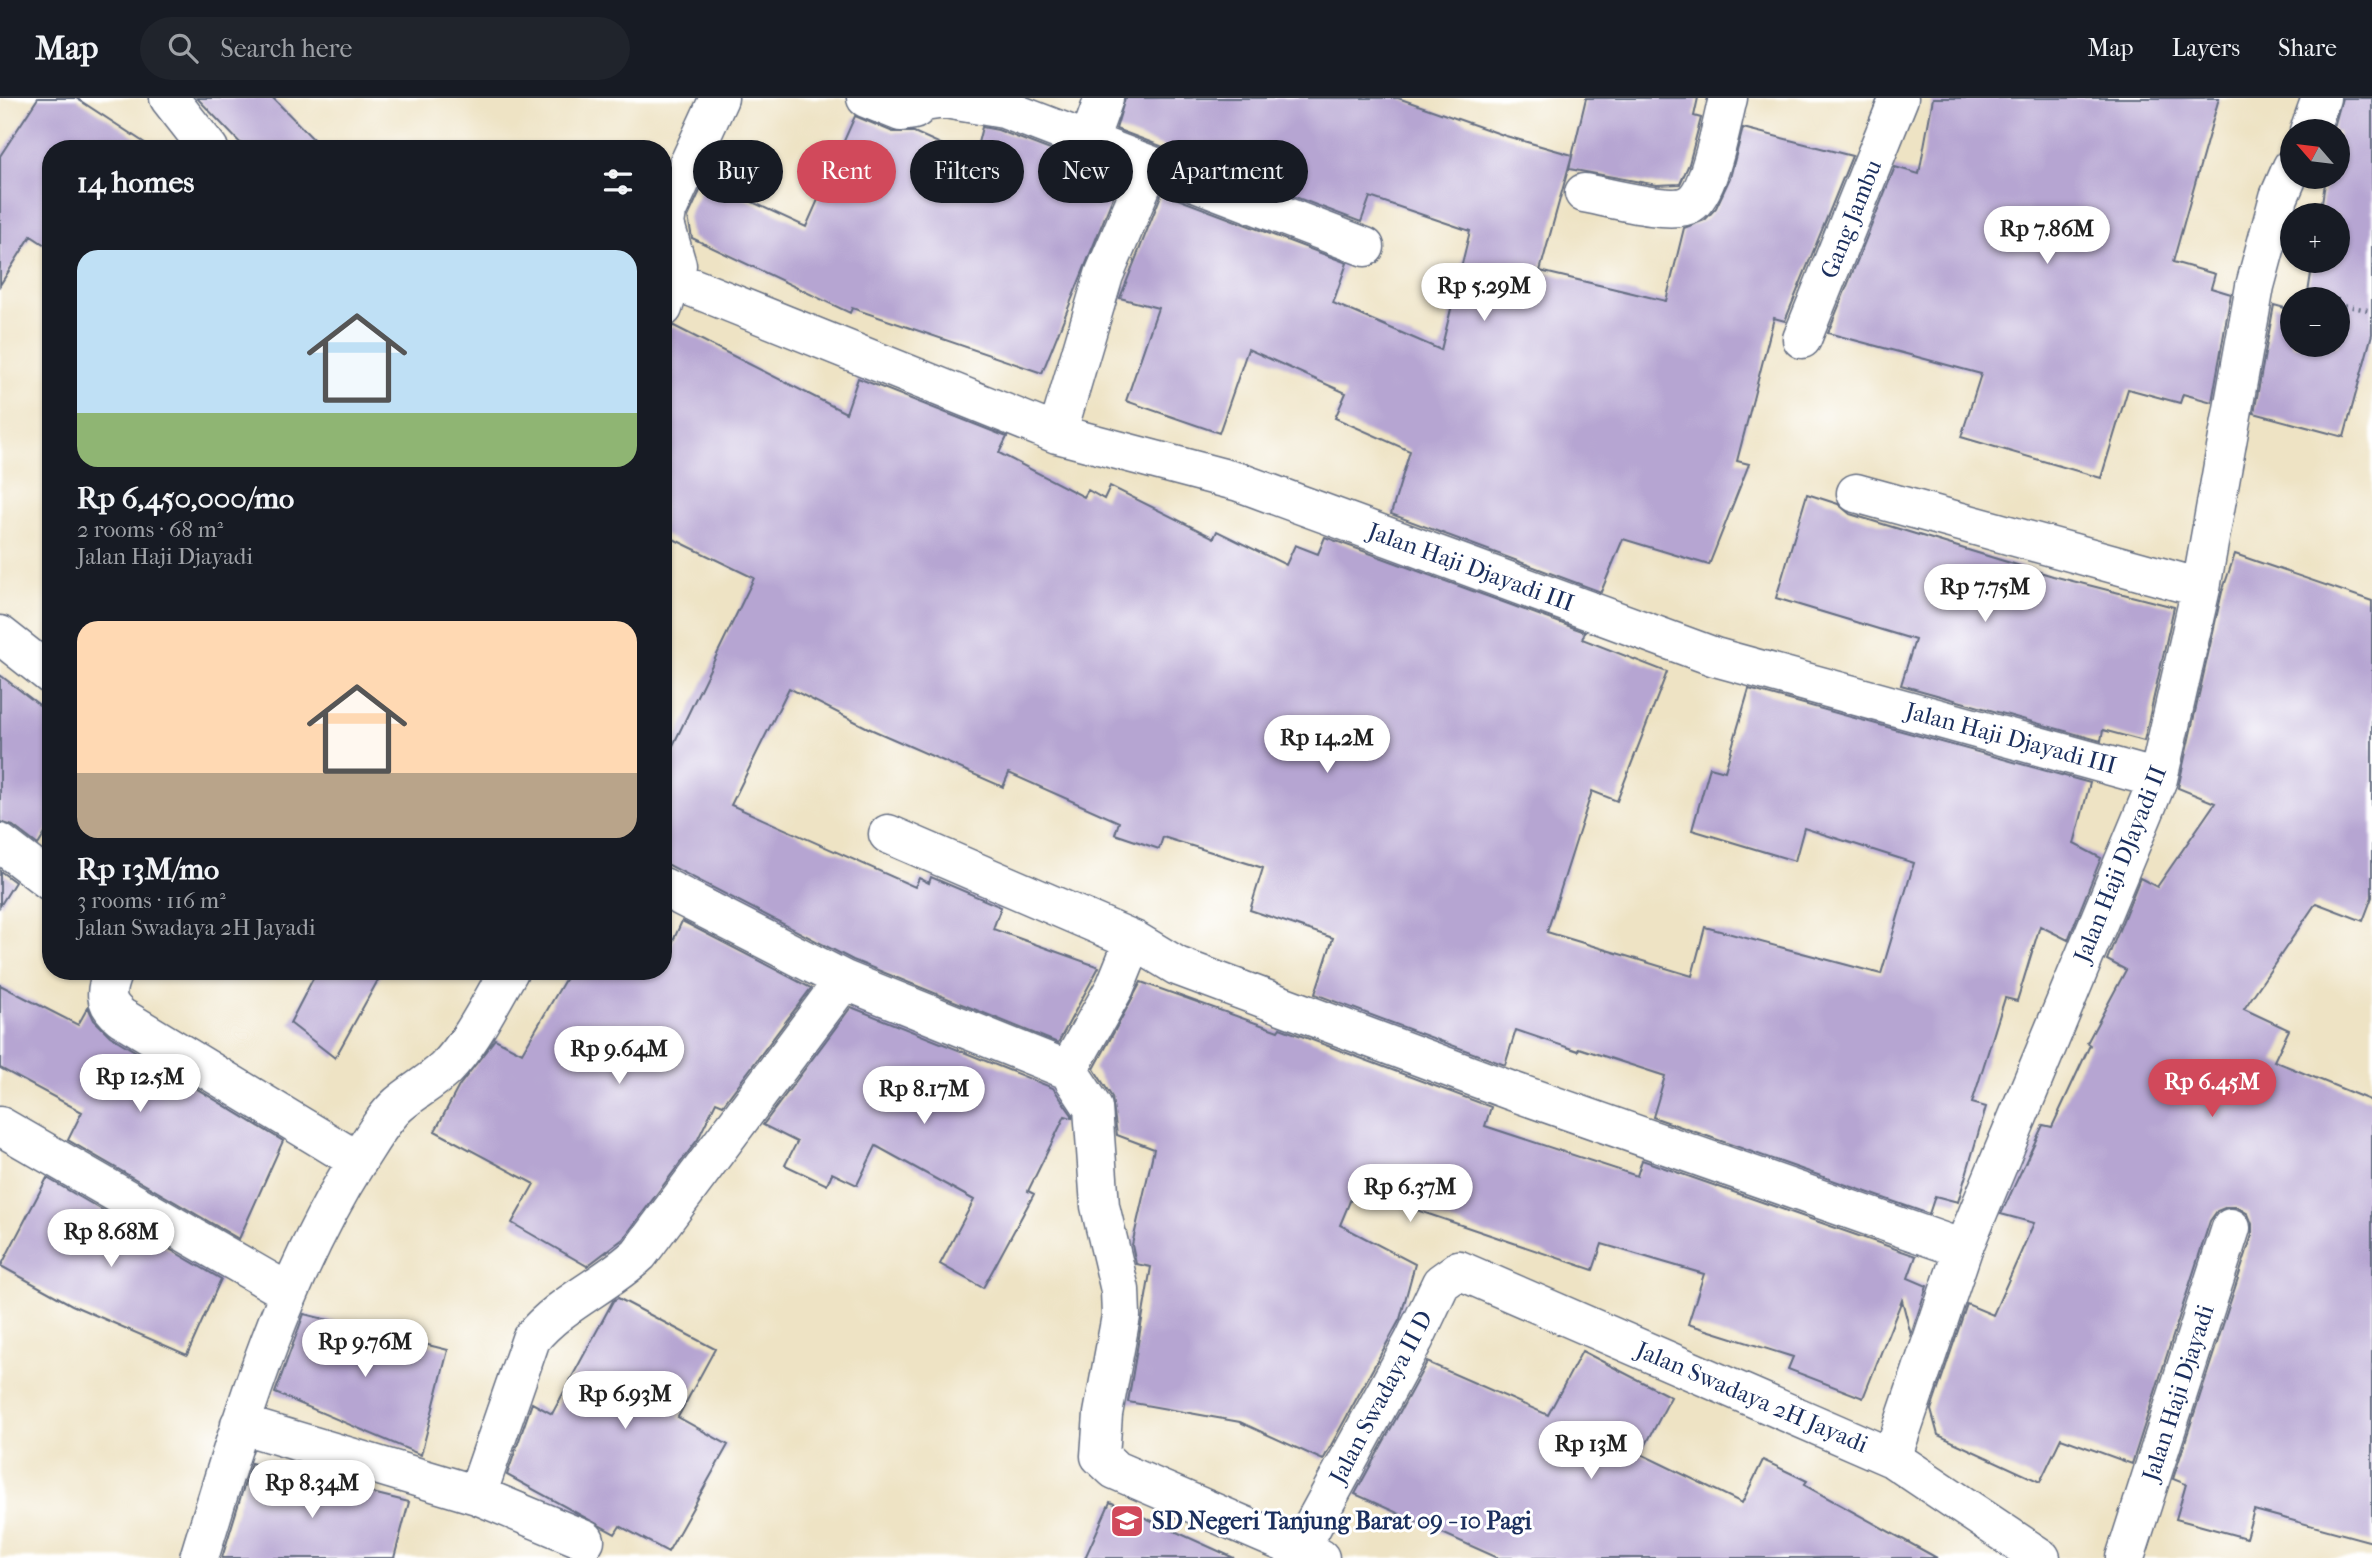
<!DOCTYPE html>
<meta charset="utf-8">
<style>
:root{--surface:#171b24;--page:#20242c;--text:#f1f3f6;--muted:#9ea1a6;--line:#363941;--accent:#d1495b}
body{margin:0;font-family:"IM FELL French Canon",serif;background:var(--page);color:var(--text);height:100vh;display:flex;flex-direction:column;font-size:26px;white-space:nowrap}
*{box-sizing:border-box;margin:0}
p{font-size:23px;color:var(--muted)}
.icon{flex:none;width:38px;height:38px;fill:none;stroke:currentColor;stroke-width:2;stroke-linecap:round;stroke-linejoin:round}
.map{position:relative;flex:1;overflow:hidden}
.drawer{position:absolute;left:42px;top:42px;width:630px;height:840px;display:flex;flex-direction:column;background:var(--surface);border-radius:28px;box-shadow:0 2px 5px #0004}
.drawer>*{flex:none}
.hud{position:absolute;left:693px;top:42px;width:665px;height:63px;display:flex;gap:14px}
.needle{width:46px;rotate:298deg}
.tools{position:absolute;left:2280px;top:21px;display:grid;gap:14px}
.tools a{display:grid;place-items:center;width:70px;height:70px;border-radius:50%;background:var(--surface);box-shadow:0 2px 5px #0004;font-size:35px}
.price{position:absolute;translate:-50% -60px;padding:0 16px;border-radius:24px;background:#fff;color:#222;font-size:23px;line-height:46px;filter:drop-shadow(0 2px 4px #0008)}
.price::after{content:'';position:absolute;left:50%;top:42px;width:21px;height:16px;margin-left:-10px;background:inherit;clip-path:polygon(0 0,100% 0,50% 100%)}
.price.on{background:var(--accent);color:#fff}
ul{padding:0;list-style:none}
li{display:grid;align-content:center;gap:14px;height:371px;padding:0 35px}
li span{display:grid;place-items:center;height:217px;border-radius:21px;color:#555}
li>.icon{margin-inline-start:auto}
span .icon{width:126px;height:126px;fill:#fffc;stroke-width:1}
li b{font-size:30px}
h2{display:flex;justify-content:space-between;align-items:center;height:84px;padding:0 35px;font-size:30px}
.pill{padding:0 24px;border-radius:32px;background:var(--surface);box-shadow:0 2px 5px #0004;font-size:24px;line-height:63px}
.pill.on{background:var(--accent);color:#fff}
header{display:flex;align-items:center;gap:42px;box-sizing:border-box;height:98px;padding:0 35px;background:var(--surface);border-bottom:2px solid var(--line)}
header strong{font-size:33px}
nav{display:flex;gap:38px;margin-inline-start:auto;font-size:24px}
.search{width:490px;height:63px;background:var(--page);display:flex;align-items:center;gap:18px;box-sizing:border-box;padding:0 24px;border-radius:38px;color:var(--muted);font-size:26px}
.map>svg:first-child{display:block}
.building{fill:#b6a5d2}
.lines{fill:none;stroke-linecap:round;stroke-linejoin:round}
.minor-casing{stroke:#656e82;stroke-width:41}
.path{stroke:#656e82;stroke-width:4.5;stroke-dasharray:2 5;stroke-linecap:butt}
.minor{stroke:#fff;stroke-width:38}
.labels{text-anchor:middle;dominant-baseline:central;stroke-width:6;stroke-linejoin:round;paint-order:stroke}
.street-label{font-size:24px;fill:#1b2f5e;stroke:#fff}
.poi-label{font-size:24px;font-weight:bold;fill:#1b2f5e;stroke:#fff;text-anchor:start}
</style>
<header>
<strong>Map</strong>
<div class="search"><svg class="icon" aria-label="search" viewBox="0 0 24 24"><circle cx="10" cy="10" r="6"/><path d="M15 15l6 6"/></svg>Search here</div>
<nav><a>Map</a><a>Layers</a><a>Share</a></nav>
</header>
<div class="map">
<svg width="2372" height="1460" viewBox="0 0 2372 1460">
<rect width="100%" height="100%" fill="#fff"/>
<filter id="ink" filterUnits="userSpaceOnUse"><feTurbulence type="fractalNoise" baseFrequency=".0143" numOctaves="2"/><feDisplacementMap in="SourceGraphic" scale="14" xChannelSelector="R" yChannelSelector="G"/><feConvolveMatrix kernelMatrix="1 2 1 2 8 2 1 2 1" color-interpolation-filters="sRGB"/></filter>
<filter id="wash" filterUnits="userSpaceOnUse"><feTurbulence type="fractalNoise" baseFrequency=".00686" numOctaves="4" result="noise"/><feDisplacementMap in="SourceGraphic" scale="28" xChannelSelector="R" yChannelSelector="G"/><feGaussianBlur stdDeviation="1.57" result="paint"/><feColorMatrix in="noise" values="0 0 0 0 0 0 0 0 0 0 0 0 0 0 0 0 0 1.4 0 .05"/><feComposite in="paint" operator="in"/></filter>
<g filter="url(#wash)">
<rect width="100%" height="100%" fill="#eee3c4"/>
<g id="blocks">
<path class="building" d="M 38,0 L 76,0 L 154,51 L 51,51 L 51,151 L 31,138 L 0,187 L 0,58 Z
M 197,0 L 273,0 L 323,51 L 246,51 Z
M 1125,0 L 1398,0 L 1506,38 L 1572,57 L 1540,173 L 1666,203 L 1684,130 L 1705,122 L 1716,110 L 1730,80 L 1743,30 L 1852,58 L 1785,223 L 1774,220 L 1737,363 L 1749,366 L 1709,467 L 1623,441 L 1601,494 L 1391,416 L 1410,353 L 1335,320 L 1346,295 L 1248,251 L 1219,335 L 1126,303 L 1158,210 L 1120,200 L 1162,95 L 1347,165 L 1333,205 L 1441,252 L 1470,133 L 1370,99 L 1361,124 L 1116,31 Z
M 1586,0 L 1698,0 L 1694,18 L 1701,20 L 1689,66 L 1680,86 L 1657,87 L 1569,71 Z
M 1933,0 L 2219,0 L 2173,164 L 2215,176 L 2211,190 L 2231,196 L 2212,304 L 2183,296 L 2180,305 L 2128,291 L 2101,380 L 1961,339 L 1981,276 L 1828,235 L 1895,69 L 1919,76 Z
M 2342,0 L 2372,0 L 2372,236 L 2344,339 L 2254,315 L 2274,207 L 2292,212 L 2292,247 L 2338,247 L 2338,201 L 2307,201 L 2313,163 L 2338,163 L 2338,117 L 2320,117 L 2326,79 L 2338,79 L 2338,33 L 2333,33 Z
M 855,18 L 893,34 L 914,34 L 974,61 L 982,29 L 998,32 L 1121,79 L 1042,275 L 852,210 L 850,215 L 692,140 L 688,119 L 705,82 L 806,129 Z
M 674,228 L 846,315 L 858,280 L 1007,339 L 999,355 L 1084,399 L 1088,392 L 1104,401 L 1110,388 L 1214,440 L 1217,433 L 1286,467 L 1295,447 L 1318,456 L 1325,439 L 1585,534 L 1582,541 L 1667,574 L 1617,703 L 1592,693 L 1547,834 L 1692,878 L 1705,829 L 1881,876 L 1914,765 L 1804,730 L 1795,763 L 1692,732 L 1710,669 L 1725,673 L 1749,591 L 2090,685 L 2074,746 L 2101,760 L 2068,842 L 2040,828 L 2017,903 L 2005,900 L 1972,1005 L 1986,1009 L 1958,1104 L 1935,1098 L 1929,1116 L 1653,1019 L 1665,978 L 1579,950 L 1578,953 L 1516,932 L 1505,967 L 1315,896 L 1333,840 L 1250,812 L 1263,770 L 1163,739 L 1159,751 L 1115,736 L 1119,724 L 1009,675 L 1003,689 L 868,630 L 789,590 L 731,707 L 915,789 L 919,780 L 929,785 L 931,779 L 1001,809 L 993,831 L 1099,869 L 1058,945 L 853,862 L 663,764 L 663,668 L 754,480 L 663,436 L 663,231 Z
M 1807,396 L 1838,406 L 1850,416 L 2053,478 L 2174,509 L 2144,643 L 2103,632 L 2101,643 L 1901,587 L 1915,542 L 1776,500 Z
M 2235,456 L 2372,503 L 2372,799 L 2363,823 L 2316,805 L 2244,911 L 2289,932 L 2274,963 L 2372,1003 L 2372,1444 L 2254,1412 L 2246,1440 L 2176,1421 L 2186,1386 L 2173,1381 L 2252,1137 L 2252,1126 L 2248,1116 L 2237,1109 L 2227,1109 L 2217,1113 L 2210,1123 L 2132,1366 L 2061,1340 L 2040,1384 L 1938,1337 L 1931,1312 L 1967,1206 L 1993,1217 L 2034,1125 L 2001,1116 L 2043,1027 L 2052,1029 L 2090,947 L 2087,945 L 2126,872 L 2107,862 L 2140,780 L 2157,789 L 2215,705 L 2178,690 L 2222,494 Z
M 0,577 L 51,616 L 51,726 L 38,747 L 13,728 L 0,724 Z
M 0,773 L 15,784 L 0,808 Z
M 682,823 L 811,890 L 723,1007 L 716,1004 L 698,1041 L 623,1141 L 587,1168 L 512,1125 L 534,1086 L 435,1033 L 459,988 L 495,941 L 522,955 L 570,873 L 663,873 L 663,865 Z
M 317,873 L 383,873 L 335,960 L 290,925 Z
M 1141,884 L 1278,933 L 1280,930 L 1491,1009 L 1485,1028 L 1637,1078 L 1642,1062 L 1916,1158 L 1908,1180 L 1927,1188 L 1911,1237 L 1902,1202 L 1863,1300 L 1788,1271 L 1793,1259 L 1688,1226 L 1704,1176 L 1602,1146 L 1593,1172 L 1355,1091 L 1340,1127 L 1415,1166 L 1400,1221 L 1323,1362 L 1240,1324 L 1128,1304 L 1151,1169 L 1136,1166 L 1132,1147 L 1154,1051 L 1117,1037 L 1112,999 L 1094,971 Z
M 0,887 L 78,927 L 88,909 L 94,922 L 110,938 L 283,1043 L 239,1141 L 68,1042 L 82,1014 L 0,970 Z
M 851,909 L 1053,990 L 1072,1017 L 1072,1020 L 1065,1018 L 1028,1093 L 1034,1096 L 983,1190 L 940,1166 L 974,1102 L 876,1048 L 857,1087 L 832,1075 L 827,1087 L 785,1067 L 797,1044 L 763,1027 Z
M 47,1080 L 221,1181 L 187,1257 L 72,1207 L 1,1168 Z
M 618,1200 L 715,1251 L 678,1319 L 728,1347 L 668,1454 L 620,1428 L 615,1436 L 507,1377 L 532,1305 L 552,1316 L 613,1203 Z
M 304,1216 L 448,1252 L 421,1357 L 275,1295 Z
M 1582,1253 L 1671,1299 L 1641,1356 L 1742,1405 L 1763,1362 L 1807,1383 L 1804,1387 L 1937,1460 L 1498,1460 L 1355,1396 L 1427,1264 L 1548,1317 Z
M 251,1365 L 409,1404 L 394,1460 L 222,1460 Z
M 1110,1404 L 1234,1460 L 1085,1460 Z"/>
</g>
</g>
<g filter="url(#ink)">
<use href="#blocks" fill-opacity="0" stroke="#656e82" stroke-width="2"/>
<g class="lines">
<g class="minor-casing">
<path id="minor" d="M 169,0 L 209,51
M 866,0 L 901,14 L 914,12 L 924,4 L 945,1 L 1004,11 L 1365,149
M 2309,33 L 2321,0
M 1089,42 L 1104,0
M 1584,95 C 1607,99 1672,117 1690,106 C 1710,94 1722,23 1728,0
M 674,182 L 1057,336 L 1239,384 L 1715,559 L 2158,681
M 663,210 L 677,167 L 665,126 L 667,113 L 719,0
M 1802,241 L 1899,0
M 1057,336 L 1104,177 L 1150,68
M 1856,395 L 2201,490
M 0,537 L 51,577
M 888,736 L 1134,842 L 1177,868 L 1509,992 L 1963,1151
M 0,745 L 51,784
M 663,789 L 844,882 L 1068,972 L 1115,889 L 1134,842
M 113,873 C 105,894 103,904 121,919 L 358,1063
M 1068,972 L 1093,1010 L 1100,1108 L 1120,1192 L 1121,1218 L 1103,1316 L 1100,1358 L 1115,1372 L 1320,1460
M 0,1028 L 288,1194
M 240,1326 L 477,1397 L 585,1442
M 1892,1360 L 1963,1151 L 2158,681 L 2201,490 L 2255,188 L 2279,99 L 2292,69
M 477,1397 L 531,1241 C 560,1205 605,1188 639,1156 L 844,882
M 199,1460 C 241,1323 281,1184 358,1062 C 370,1044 383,1020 399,1006 C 413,994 431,984 445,971 C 472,944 490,905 509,873
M 1295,1460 L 1414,1242 L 1441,1185 L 1459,1172 L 1892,1360 L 2041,1460
M 2125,1460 L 2231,1130"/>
</g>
<path class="path" d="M 2303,199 L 2315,201
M 2338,206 L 2372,213"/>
<use href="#minor" class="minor"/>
</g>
</g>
<defs>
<g id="school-square" transform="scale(1.75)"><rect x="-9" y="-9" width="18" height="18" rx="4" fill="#d1495b" stroke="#fff"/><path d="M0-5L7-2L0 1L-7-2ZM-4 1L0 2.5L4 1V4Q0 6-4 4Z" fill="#fff"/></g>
</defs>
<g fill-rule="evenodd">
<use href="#school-square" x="1127" y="1423"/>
</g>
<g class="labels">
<g class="street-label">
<text transform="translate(1851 121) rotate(-68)">Gang Jambu</text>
<text transform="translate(1471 469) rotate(20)">Jalan Haji Djayadi III</text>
<text transform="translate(2011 640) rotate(15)">Jalan Haji Djayadi III</text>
<text transform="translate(2120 766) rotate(-68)">Jalan Haji DJayadi II</text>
<text transform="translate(2178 1295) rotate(-72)">Jalan Haji Djayadi</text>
<text transform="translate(1381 1299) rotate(-62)">Jalan Swadaya II D</text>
<text transform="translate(1752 1299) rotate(23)">Jalan Swadaya 2H Jayadi</text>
</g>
<g class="poi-label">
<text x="1152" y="1423">SD Negeri Tanjung Barat 09 - 10 Pagi</text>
</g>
</g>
</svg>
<div class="tools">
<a><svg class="needle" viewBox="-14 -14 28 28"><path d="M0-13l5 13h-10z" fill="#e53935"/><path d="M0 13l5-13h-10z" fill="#9ea1a6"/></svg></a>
<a>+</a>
<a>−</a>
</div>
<b class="price" style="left:2047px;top:168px">Rp 7.86M</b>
<b class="price" style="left:1484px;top:225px">Rp 5.29M</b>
<b class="price" style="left:1985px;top:526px">Rp 7.75M</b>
<b class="price" style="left:1327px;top:677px">Rp 14.2M</b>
<b class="price" style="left:619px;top:988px">Rp 9.64M</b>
<b class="price" style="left:140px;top:1016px">Rp 12.5M</b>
<b class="price on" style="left:2212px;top:1021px">Rp 6.45M</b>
<b class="price" style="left:924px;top:1028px">Rp 8.17M</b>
<b class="price" style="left:1410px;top:1126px">Rp 6.37M</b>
<b class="price" style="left:111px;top:1171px">Rp 8.68M</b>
<b class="price" style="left:365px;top:1281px">Rp 9.76M</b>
<b class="price" style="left:625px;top:1333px">Rp 6.93M</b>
<b class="price" style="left:1591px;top:1383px">Rp 13M</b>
<b class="price" style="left:312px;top:1422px">Rp 8.34M</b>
<div class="hud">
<a class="pill">Buy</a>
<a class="pill on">Rent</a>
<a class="pill">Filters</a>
<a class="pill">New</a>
<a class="pill">Apartment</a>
</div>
<section class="drawer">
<h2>14 homes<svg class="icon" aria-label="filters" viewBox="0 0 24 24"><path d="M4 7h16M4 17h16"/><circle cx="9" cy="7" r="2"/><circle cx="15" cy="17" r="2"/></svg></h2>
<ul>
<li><span style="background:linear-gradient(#bfe0f5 75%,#8fb573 0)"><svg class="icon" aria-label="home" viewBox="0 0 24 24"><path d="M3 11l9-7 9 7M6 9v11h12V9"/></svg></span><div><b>Rp 6,450,000/mo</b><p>2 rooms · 68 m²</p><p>Jalan Haji Djayadi</p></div></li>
<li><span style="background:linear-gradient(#ffd9b3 70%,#b9a48a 0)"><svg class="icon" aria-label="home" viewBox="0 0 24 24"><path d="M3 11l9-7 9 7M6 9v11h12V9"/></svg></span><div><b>Rp 13M/mo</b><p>3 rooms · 116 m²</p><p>Jalan Swadaya 2H Jayadi</p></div></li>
</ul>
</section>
</div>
